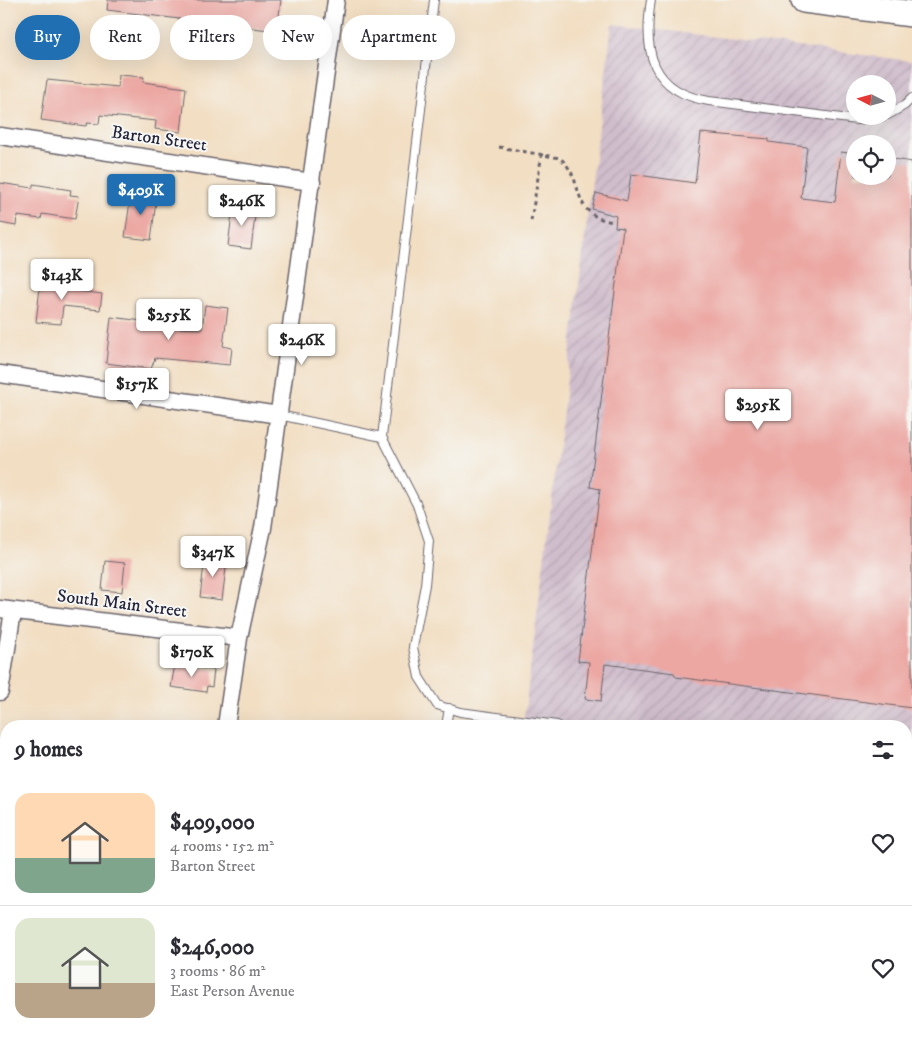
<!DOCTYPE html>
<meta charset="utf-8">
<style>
:root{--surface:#fff;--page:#f2f2f3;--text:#2b2b33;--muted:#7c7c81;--line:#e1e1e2;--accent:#1f6fb2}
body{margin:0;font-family:"IM FELL DW Pica",serif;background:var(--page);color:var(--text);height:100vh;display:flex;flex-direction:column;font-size:19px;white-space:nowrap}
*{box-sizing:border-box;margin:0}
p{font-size:16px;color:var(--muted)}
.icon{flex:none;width:28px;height:28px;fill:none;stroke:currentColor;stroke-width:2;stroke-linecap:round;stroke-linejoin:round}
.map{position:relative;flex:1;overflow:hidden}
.details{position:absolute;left:0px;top:720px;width:912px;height:320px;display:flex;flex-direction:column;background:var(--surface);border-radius:20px 20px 0 0;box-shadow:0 5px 20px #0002}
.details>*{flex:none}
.hud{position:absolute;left:15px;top:15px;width:500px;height:45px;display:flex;gap:10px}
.needle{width:32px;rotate:276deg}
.fabs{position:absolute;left:846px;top:75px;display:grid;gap:10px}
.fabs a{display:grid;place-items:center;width:50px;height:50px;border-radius:50%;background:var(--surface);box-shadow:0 5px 20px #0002;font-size:25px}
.price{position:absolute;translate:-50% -42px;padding:0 11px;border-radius:5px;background:#fff;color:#222;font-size:16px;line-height:32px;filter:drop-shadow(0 1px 2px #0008)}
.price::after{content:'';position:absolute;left:50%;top:30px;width:15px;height:11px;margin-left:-8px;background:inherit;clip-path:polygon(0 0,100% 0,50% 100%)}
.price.current{background:var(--accent);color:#fff}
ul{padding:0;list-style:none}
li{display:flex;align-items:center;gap:15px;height:125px;padding:0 15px}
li+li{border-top:1px solid var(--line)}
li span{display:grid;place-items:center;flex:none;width:140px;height:100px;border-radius:15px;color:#555}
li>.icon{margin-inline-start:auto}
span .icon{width:60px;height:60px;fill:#fffc;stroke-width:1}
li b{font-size:21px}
h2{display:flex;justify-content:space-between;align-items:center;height:60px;padding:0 15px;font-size:21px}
.tag{padding:0 18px;border-radius:22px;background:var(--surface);box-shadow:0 5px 20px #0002;font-size:18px;line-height:45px}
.tag.current{background:var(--accent);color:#fff}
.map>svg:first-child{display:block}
.industrial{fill:url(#industrial-furrows);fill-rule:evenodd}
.building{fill:#eca7a3}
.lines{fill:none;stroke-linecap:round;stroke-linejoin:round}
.service-casing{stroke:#6b646a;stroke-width:10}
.minor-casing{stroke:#6b646a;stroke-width:19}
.primary-casing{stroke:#6b646a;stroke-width:28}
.path{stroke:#6b646a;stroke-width:3;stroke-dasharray:4 4;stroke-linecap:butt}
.service{stroke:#fff;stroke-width:8}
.minor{stroke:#fff;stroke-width:16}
.primary{stroke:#fff;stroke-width:25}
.rail-casing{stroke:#22223b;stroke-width:5.5}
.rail{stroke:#f6f6f2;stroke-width:4;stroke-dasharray:11;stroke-linecap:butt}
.labels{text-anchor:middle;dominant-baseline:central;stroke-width:4;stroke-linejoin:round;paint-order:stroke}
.street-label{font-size:18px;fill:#22223b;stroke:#f6f6f2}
</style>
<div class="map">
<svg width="912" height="1040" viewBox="0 0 912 1040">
<defs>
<pattern id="industrial-furrows" width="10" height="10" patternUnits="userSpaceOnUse" patternTransform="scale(1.25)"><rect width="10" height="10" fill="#d0bdcc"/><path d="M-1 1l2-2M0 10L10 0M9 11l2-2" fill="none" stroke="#b2a2b0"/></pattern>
</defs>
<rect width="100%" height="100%" fill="#f6f6f2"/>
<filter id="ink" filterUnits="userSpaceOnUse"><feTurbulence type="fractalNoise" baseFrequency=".02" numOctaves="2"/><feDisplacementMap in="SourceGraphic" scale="10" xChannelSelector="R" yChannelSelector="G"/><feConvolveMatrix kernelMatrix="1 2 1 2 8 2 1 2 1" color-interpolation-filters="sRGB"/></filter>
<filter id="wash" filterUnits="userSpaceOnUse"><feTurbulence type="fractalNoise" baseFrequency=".0096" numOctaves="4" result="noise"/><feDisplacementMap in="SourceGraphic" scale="20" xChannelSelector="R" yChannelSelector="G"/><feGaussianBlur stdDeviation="1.12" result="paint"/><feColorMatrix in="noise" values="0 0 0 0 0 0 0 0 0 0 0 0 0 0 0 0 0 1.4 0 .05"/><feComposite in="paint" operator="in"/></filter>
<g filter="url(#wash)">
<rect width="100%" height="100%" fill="#f2dec2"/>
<path class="industrial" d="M 612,24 L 912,61 L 912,958 L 906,961 L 906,726 L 523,726 ZM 855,84 L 888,84 L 888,116 L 855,116 ZM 855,144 L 888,144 L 888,176 L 855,176 Z
M 559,1034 L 732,1034 L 711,1040 L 559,1040 Z"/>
<g id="blocks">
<path class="building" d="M 108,0 L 281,0 L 277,31 L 107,10 Z
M 119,75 L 144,77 L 143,82 L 186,88 L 181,132 L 155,129 L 156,121 L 100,115 L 99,124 L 87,123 L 86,126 L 41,120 L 47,80 L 118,87 Z
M 701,133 L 769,139 L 769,142 L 807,147 L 801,198 L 835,202 L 841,152 L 855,154 L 855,176 L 888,176 L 888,158 L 912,162 L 912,708 L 676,677 L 674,673 L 605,664 L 601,701 L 585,699 L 589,662 L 578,661 L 600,489 L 590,487 L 623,228 L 615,227 L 616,216 L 592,209 L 596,193 L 627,201 L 631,174 L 695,183 Z
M 0,183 L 33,188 L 33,184 L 71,190 L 70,195 L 79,196 L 75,219 L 42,214 L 41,219 L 17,216 L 16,226 L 0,223 Z
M 139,191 L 157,193 L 151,240 L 125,237 L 131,194 L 139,195 Z
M 233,205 L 256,208 L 251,249 L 228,246 Z
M 41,278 L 66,280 L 65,289 L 102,294 L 100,310 L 63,306 L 61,324 L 36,322 Z
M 205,305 L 228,308 L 223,346 L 232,348 L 230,365 L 155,358 L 151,369 L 106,363 L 111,317 L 174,325 L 174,328 L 202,329 Z
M 205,557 L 227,560 L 222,600 L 200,597 Z
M 105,561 L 125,563 L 122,592 L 102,590 Z
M 175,664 L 214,670 L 212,687 L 207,686 L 206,692 L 171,687 Z"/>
</g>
</g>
<g filter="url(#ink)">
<use href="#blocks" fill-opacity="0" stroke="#6b646a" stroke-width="1"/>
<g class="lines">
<g class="service-casing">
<path id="service" d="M 651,0 C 643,51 651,92 709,101 L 857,120 L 884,116
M 888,115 L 905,105 L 912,98
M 279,415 L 382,437 L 434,0
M 382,437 L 417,505 L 429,541 L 425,585 L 413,647 L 419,677 L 437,705 L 460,712 L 557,725
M 446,726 L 449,708"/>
</g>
<g class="minor-casing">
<path id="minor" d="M 0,136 L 312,182
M 0,374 L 279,415
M 0,609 L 239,638
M 0,692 L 13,611
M 226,726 L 239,638 L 263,528 L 336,0
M 0,910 L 6,912"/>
</g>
<g class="primary-casing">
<path id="primary" d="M 804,0 L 912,14"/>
</g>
<path class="path" d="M 499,147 L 560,158 C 587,182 568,214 613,222
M 531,221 L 542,153"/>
<use href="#service" class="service"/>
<use href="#minor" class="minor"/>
<use href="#primary" class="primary"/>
<g class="rail-casing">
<path id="rail" d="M 0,985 L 6,988
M 119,1034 L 134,1040"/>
</g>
<use href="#rail" class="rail"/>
</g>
</g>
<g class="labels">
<g class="street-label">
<text transform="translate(159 139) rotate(8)">Barton Street</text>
<text transform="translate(122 604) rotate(7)">South Main Street</text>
</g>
</g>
</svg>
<div class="fabs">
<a><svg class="needle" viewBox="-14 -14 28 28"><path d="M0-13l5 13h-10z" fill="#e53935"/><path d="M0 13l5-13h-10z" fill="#7c7c81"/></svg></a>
<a><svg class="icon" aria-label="locate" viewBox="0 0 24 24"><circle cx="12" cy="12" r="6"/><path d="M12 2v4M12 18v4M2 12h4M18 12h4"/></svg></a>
</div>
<b class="price current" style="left:141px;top:216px">$409K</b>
<b class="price" style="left:242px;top:227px">$246K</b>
<b class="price" style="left:62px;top:301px">$143K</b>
<b class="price" style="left:169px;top:341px">$255K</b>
<b class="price" style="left:302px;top:366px">$246K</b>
<b class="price" style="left:137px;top:410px">$157K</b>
<b class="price" style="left:758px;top:431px">$295K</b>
<b class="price" style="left:213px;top:578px">$347K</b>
<b class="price" style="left:192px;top:678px">$170K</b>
<div class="hud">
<a class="tag current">Buy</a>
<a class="tag">Rent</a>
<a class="tag">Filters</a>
<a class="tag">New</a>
<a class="tag">Apartment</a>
</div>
<section class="details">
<h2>9 homes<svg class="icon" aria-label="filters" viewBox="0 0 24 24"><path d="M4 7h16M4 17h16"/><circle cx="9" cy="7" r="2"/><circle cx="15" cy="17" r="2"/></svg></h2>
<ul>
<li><span style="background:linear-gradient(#ffd9b3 65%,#7fa58c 0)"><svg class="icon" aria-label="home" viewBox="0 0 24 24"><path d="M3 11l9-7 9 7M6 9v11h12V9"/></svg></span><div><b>$409,000</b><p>4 rooms · 152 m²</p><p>Barton Street</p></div><svg class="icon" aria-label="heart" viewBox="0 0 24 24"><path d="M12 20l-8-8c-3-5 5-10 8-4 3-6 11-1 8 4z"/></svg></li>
<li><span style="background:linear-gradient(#dfe7d0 65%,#b9a48a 0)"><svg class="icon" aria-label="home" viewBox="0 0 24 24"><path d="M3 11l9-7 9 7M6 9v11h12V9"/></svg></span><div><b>$246,000</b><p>3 rooms · 86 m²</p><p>East Person Avenue</p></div><svg class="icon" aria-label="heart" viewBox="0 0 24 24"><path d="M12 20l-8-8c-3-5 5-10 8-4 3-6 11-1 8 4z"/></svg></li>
</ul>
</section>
</div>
